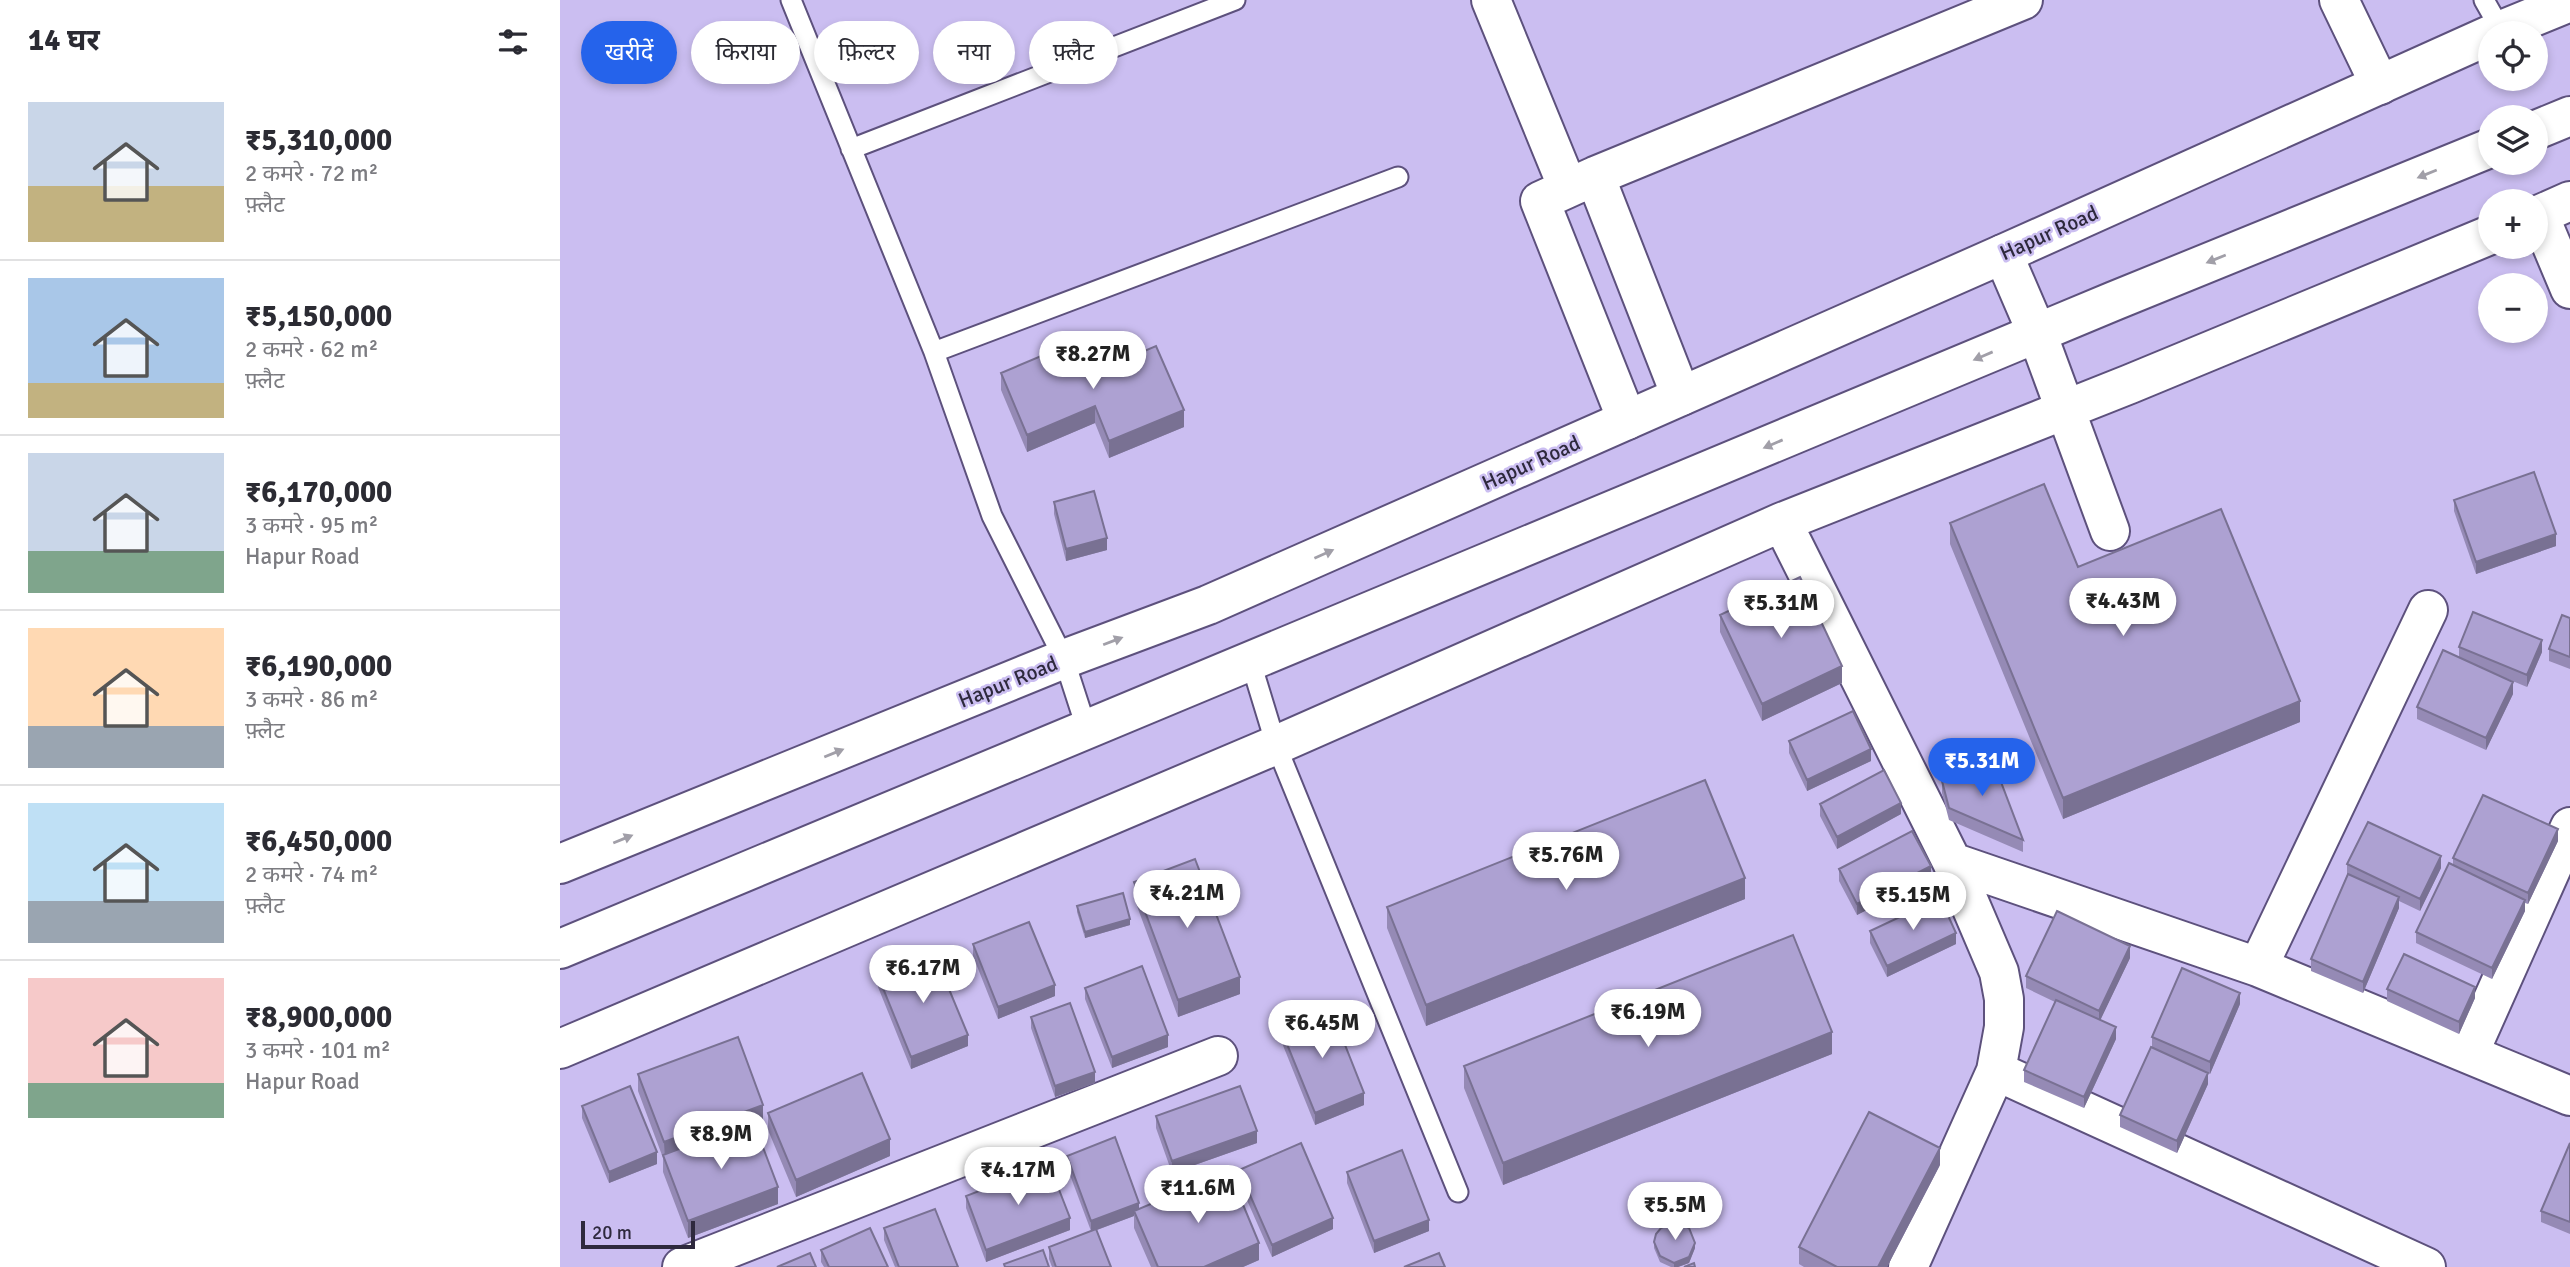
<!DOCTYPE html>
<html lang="hi">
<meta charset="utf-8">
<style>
:root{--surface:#fff;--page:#f2f2f3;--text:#2b2b33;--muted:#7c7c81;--line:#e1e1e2;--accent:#2563eb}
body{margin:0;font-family:Signika,"Noto Sans Devanagari",sans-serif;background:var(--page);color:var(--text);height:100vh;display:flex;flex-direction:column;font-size:26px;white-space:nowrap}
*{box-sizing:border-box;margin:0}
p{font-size:23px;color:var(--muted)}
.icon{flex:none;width:38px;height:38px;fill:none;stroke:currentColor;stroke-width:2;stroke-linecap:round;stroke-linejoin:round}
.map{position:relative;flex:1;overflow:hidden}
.sheet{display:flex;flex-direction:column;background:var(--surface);width:560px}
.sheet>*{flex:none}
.hud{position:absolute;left:21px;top:21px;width:665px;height:63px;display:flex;gap:14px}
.fabs{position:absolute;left:1918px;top:21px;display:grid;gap:14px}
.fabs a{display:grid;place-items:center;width:70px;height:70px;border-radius:50%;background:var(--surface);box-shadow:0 4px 10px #0003;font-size:35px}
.scale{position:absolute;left:21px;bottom:18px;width:114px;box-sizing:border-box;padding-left:7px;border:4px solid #2e293d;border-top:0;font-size:19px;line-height:24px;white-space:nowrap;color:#2e293d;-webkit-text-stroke:5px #cbbef1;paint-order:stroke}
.price{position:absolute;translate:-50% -60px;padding:0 16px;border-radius:24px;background:#fff;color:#222;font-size:23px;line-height:46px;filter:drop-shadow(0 2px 4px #0008)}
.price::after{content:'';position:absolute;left:50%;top:42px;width:21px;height:16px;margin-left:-10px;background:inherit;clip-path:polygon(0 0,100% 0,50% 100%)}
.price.on{background:var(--accent);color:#fff}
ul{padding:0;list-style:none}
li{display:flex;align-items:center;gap:21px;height:175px;padding:0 28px}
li+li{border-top:2px solid var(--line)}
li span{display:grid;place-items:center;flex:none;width:196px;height:140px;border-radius:0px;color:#555}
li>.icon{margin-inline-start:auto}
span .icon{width:84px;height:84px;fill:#fffc;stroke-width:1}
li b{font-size:30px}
h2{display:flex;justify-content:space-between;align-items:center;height:84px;padding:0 28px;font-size:30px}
.tag{padding:0 24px;border-radius:32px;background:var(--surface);box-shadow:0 4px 10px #0003;font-size:24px;line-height:63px}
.tag.on{background:var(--accent);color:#fff}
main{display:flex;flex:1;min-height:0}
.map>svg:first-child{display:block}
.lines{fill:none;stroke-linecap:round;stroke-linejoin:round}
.lane-casing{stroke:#5d517d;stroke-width:23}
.street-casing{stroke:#5d517d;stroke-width:42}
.secondary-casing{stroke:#5d517d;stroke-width:42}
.lane{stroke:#fff;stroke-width:19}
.street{stroke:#fff;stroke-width:38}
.secondary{stroke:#fff;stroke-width:38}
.wall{fill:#958ab5}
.shaded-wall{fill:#797193}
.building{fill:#ada1d2;stroke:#797193;stroke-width:2}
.oneway{fill:#a19fa8}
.labels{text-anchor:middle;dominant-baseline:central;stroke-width:5;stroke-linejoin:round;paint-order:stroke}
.street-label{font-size:21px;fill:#2e293d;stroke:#cbbef1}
</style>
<main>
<section class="sheet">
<h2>14 घर<svg class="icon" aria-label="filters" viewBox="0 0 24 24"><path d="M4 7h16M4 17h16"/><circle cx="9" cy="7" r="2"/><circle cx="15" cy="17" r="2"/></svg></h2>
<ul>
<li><span style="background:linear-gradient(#c9d6e8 60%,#c2b280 0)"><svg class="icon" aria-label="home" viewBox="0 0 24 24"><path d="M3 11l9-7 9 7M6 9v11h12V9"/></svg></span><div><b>₹5,310,000</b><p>2 कमरे · 72 m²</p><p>फ़्लैट</p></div></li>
<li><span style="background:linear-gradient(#a9c7e8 75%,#c2b280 0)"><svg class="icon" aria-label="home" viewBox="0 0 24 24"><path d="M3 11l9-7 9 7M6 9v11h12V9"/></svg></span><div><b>₹5,150,000</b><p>2 कमरे · 62 m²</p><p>फ़्लैट</p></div></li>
<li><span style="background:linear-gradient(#c9d6e8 70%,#7fa58c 0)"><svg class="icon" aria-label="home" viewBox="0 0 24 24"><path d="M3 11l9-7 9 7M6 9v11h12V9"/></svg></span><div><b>₹6,170,000</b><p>3 कमरे · 95 m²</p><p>Hapur Road</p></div></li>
<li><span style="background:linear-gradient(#ffd9b3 70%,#9aa5b1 0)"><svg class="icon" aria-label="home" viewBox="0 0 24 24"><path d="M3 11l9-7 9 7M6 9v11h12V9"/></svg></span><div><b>₹6,190,000</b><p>3 कमरे · 86 m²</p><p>फ़्लैट</p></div></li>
<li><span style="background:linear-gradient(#bfe0f5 70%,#9aa5b1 0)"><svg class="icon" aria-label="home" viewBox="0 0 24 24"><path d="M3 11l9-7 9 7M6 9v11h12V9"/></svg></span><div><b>₹6,450,000</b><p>2 कमरे · 74 m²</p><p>फ़्लैट</p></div></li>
<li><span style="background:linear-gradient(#f6c9c9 75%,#7fa58c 0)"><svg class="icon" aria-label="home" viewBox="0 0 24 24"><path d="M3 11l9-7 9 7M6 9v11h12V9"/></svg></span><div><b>₹8,900,000</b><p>3 कमरे · 101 m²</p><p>Hapur Road</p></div></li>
</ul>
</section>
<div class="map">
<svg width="2010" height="1267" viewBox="0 0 2010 1267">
<rect width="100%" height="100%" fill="#cbbef1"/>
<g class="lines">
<g class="lane-casing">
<path id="lane" d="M 231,0 L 374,352 L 432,516 L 504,659 L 527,730
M 1924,0 L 1941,30
M 291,149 L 675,0
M 374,352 L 838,177
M 691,663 L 716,745 L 898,1192"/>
</g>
<g class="street-casing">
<path id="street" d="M 931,0 L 1008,188
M 1779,0 L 1820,85
M 1035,176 L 1121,396
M 1979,215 L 2010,289
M 1976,216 L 2010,201
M 1443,254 L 1477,333 L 1550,531
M 1067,420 L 980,201 L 1035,176 L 1463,0
M 1222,522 L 1392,862 L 1439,972 L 1444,999 L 1444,1027 L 1436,1071 L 1348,1267
M 1392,862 L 1698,967 L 2010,1096
M 1698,967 L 1868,610
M 0,1049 L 716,745 L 1222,522 L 1570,384 L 1930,235
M 1909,1053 L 2010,827
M 1436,1071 L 1866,1267
M 122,1267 L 658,1056"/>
</g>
<g class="secondary-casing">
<path id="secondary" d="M 1934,33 L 2010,2
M 1976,130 L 2010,116
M 0,864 L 504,659 L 648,605 L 1443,254 L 1930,35
M 0,949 L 1554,301 L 1930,148"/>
</g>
<use href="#lane" class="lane"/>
<use href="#street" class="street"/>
<use href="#secondary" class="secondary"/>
</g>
<path class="wall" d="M 441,373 L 526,376 L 624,427 L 549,458 L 535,423 L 467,452 L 441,390 Z
M 1894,500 L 1996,546 L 1916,574 L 1894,511 Z
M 494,502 L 547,550 L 506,561 L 494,514 Z
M 1390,523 L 1518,567 L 1740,722 L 1503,819 L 1390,544 Z
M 1160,615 L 1282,683 L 1202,721 L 1160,632 Z
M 2010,618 L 2010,669 L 1989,661 L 1989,649 Z
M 1899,647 L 1982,652 L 1967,687 L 1926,670 L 1953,694 L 1926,750 L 1857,719 L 1857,707 L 1899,657 Z
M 1229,741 L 1311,761 L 1247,791 L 1229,753 Z
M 1382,781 L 1463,840 L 1463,852 L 1389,820 L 1382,793 Z
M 1260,804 L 1341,814 L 1277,849 L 1260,816 Z
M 1998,841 L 1968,904 L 1965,903 L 1965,911 L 1932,979 L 1856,943 L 1856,932 L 1893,865 L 1893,858 Z
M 1787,864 L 1881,868 L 1860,911 L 1839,901 L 1839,908 L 1803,993 L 1751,971 L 1751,959 L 1787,875 Z
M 1279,869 L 1371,877 L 1297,915 L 1279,881 Z
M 574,882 L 680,994 L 618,1017 L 574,898 Z
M 1185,899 L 866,1026 L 827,928 L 827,907 Z
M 517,906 L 570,925 L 525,938 L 517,912 Z
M 1310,931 L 1396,944 L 1327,977 L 1310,943 Z
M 413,944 L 495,996 L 438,1019 L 413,956 Z
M 1570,958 L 1540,1020 L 1556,1039 L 1524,1108 L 1464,1082 L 1464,1070 L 1495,1002 L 1466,988 L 1466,976 Z
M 318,976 L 408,1046 L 351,1069 L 318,987 Z
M 525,988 L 608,1047 L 552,1068 L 525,999 Z
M 1827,989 L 1915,998 L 1899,1034 L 1827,1001 Z
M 1680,1004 L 1650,1074 L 1648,1073 L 1648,1084 L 1617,1153 L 1560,1127 L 1560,1115 L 1592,1047 L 1592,1037 Z
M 471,1017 L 535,1083 L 495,1097 L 471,1028 Z
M 720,1027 L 804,1105 L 755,1125 L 720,1038 Z
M 1272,1054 L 943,1185 L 904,1088 L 904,1066 Z
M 78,1074 L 203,1122 L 195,1125 L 218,1204 L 128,1238 L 103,1172 L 103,1158 L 78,1091 Z
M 22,1106 L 97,1164 L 49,1183 L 22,1118 Z
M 208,1113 L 330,1156 L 236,1197 L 208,1130 Z
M 596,1116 L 697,1143 L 612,1173 L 596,1128 Z
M 2010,1143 L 2010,1234 L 1981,1222 L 1981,1211 Z
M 507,1156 L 579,1209 L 699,1260 L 683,1267 L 591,1267 L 574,1228 L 574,1216 L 537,1230 L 551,1267 L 492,1267 L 489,1259 L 489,1247 L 531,1231 L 507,1167 Z
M 1380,1165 L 1327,1267 L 1244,1267 L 1239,1264 L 1239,1247 Z
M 679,1170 L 773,1229 L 712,1257 L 679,1182 Z
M 787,1172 L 869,1231 L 814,1253 L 787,1183 Z
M 406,1196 L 510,1230 L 426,1262 L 406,1208 Z
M 324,1228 L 398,1267 L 335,1267 L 324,1240 Z
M 1094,1242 L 1135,1248 L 1129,1263 L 1118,1267 L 1111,1267 L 1100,1262 L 1094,1248 Z
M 261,1250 L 328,1267 L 264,1267 L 261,1262 Z"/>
<path class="shaded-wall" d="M 535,406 L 535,423 L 467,452 L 467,435 Z
M 624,410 L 624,427 L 549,458 L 549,441 Z
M 1996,534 L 1996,546 L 1916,574 L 1916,562 Z
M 547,538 L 547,550 L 506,561 L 506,549 Z
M 1982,640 L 1982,652 L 1967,687 L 1967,675 Z
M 1282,666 L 1282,683 L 1202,721 L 1202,704 Z
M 1953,682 L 1953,694 L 1926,750 L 1926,738 Z
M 1740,701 L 1740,722 L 1503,819 L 1503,798 Z
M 1311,749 L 1311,761 L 1247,791 L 1247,780 Z
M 1341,803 L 1341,814 L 1277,849 L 1277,837 Z
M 1998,829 L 1998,841 L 1968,904 L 1968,893 Z
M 1881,856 L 1881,868 L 1860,911 L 1860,899 Z
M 1371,866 L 1371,877 L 1297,915 L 1297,904 Z
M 1185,878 L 1185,899 L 866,1026 L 866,1005 Z
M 1839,897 L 1839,908 L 1803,993 L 1803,982 Z
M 1965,900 L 1965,911 L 1932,979 L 1932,968 Z
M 570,919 L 570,925 L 525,938 L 525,932 Z
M 1396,933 L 1396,944 L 1327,977 L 1327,966 Z
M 1570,946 L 1570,958 L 1539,1023 L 1539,1011 Z
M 680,977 L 680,994 L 618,1017 L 618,1000 Z
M 495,985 L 495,996 L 438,1019 L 438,1007 Z
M 1915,987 L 1915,998 L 1899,1034 L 1899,1022 Z
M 1680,993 L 1680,1004 L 1650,1074 L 1650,1062 Z
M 1556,1027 L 1556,1039 L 1524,1108 L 1524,1097 Z
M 1272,1032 L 1272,1054 L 943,1185 L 943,1163 Z
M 408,1035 L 408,1046 L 351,1069 L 351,1057 Z
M 608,1035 L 608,1047 L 552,1068 L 552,1057 Z
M 535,1072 L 535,1083 L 495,1097 L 495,1086 Z
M 1648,1073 L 1648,1084 L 1617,1153 L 1617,1141 Z
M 804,1093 L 804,1105 L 755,1125 L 755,1113 Z
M 203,1105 L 203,1122 L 105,1159 L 104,1142 Z
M 697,1131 L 697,1143 L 612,1173 L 612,1161 Z
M 330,1139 L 330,1156 L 236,1197 L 236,1180 Z
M 1380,1148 L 1380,1165 L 1327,1267 L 1318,1267 Z
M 97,1152 L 97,1164 L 49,1183 L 49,1172 Z
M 218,1187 L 218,1204 L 128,1238 L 128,1221 Z
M 579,1203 L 579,1215 L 574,1211 L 574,1216 L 531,1232 L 531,1221 Z
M 510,1218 L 510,1230 L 426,1262 L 426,1250 Z
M 773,1218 L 773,1229 L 712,1257 L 712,1245 Z
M 869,1220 L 869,1231 L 814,1253 L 814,1241 Z
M 699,1243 L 699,1260 L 683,1267 L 644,1267 Z
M 1135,1243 L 1135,1248 L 1129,1263 L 1118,1267 L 1114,1267 L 1114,1263 Z"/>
<path class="building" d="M 512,343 L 526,376 L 596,346 L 624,410 L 549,441 L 535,406 L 467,435 L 441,373 Z
M 1974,472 L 1996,534 L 1916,562 L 1894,500 Z
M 1484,484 L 1518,567 L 1661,509 L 1740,701 L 1503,798 L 1390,523 Z
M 534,491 L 547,538 L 506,549 L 494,502 Z
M 1240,577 L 1282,666 L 1202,704 L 1160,615 Z
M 1913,612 L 1982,640 L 1967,675 L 1899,647 Z
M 2002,615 L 2010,618 L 2010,657 L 1989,649 Z
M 1883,650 L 1953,682 L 1926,738 L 1857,707 Z
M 1293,711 L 1311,749 L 1247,780 L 1229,741 Z
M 1433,761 L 1463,840 L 1389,808 L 1382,781 Z
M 1324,770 L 1341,803 L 1277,837 L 1260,804 Z
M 1145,780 L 1185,878 L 866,1005 L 827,907 Z
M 1923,795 L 1998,829 L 1968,893 L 1893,858 Z
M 1808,822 L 1881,856 L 1860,899 L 1787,864 Z
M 1352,831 L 1371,866 L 1297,904 L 1279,869 Z
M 635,859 L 680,977 L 618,1000 L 574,882 Z
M 1889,863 L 1965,900 L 1932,968 L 1856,932 Z
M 1788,874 L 1839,897 L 1803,982 L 1751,959 Z
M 563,893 L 570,919 L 525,932 L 517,906 Z
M 1380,898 L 1396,933 L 1327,966 L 1310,931 Z
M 1497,911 L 1570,946 L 1539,1011 L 1466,976 Z
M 469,922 L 495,985 L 438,1007 L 413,944 Z
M 1233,935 L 1272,1032 L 943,1163 L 904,1066 Z
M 374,953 L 408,1035 L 351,1057 L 318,976 Z
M 1844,954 L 1915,987 L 1899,1022 L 1827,989 Z
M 582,966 L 608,1035 L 552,1057 L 525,988 Z
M 1622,968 L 1680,993 L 1650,1062 L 1592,1037 Z
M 1496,1000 L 1556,1027 L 1524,1097 L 1464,1070 Z
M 510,1003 L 535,1072 L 495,1086 L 471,1017 Z
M 770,1007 L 804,1093 L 755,1113 L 720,1027 Z
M 178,1037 L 203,1105 L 104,1142 L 78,1074 Z
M 1591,1047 L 1648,1073 L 1617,1141 L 1560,1115 Z
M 302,1073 L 330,1139 L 236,1180 L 208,1113 Z
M 70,1086 L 97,1152 L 49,1172 L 22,1106 Z
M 680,1086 L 697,1131 L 612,1161 L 596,1116 Z
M 1309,1112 L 1380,1148 L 1318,1267 L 1277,1267 L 1239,1247 Z
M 193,1121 L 218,1187 L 128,1221 L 103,1155 Z
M 555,1137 L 579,1203 L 531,1221 L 507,1156 Z
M 741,1143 L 773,1218 L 712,1245 L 679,1170 Z
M 2010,1143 L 2010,1222 L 1981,1211 Z
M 842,1150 L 869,1220 L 814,1241 L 787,1172 Z
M 489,1164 L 510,1218 L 426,1250 L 406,1196 Z
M 669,1171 L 699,1243 L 644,1267 L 598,1267 L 574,1211 Z
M 375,1209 L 398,1267 L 339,1267 L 324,1228 Z
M 1115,1222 L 1129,1228 L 1135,1243 L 1129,1257 L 1114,1263 L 1100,1256 L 1094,1242 L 1096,1234 L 1101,1228 Z
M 310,1228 L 328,1267 L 269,1267 L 261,1250 Z
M 536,1229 L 551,1267 L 496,1267 L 489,1247 Z
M 483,1250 L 489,1267 L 445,1267 L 444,1264 Z
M 250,1253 L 256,1267 L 217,1267 Z
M 879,1253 L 885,1267 L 844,1267 Z
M 1134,1263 L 1135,1267 L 1124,1267 Z"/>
<defs><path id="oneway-solid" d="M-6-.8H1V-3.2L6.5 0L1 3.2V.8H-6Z" transform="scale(1.75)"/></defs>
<g class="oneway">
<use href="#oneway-solid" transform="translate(1867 174) rotate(158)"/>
<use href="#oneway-solid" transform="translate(1656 259) rotate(158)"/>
<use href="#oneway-solid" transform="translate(1423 356) rotate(157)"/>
<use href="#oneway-solid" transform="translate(1213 444) rotate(157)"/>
<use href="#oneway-solid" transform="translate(764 554) rotate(-24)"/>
<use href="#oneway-solid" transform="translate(553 641) rotate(-21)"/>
<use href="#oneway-solid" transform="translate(274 753) rotate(-22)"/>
<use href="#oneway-solid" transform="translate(63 839) rotate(-22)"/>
</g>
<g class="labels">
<g class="street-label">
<text transform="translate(1489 233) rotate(-24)">Hapur Road</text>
<text transform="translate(971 463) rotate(-24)">Hapur Road</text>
<text transform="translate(448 682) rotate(-22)">Hapur Road</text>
</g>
</g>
</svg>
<div class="fabs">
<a><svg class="icon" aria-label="locate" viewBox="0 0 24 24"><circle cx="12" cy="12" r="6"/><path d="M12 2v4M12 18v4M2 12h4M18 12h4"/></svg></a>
<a><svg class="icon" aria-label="layers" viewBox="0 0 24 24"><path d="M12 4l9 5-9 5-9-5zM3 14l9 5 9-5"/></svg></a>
<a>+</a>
<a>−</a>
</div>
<div class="scale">20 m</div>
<b class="price" style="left:533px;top:391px">₹8.27M</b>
<b class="price" style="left:1563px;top:638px">₹4.43M</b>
<b class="price" style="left:1221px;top:640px">₹5.31M</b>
<b class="price on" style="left:1422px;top:798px">₹5.31M</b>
<b class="price" style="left:1006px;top:892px">₹5.76M</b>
<b class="price" style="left:627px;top:930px">₹4.21M</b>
<b class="price" style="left:1353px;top:932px">₹5.15M</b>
<b class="price" style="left:363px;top:1005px">₹6.17M</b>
<b class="price" style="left:1088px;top:1049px">₹6.19M</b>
<b class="price" style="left:762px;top:1060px">₹6.45M</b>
<b class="price" style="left:161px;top:1171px">₹8.9M</b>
<b class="price" style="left:458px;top:1207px">₹4.17M</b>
<b class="price" style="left:638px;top:1225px">₹11.6M</b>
<b class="price" style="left:1115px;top:1242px">₹5.5M</b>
<div class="hud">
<a class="tag on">खरीदें</a>
<a class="tag">किराया</a>
<a class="tag">फ़िल्टर</a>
<a class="tag">नया</a>
<a class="tag">फ़्लैट</a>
</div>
</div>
</main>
